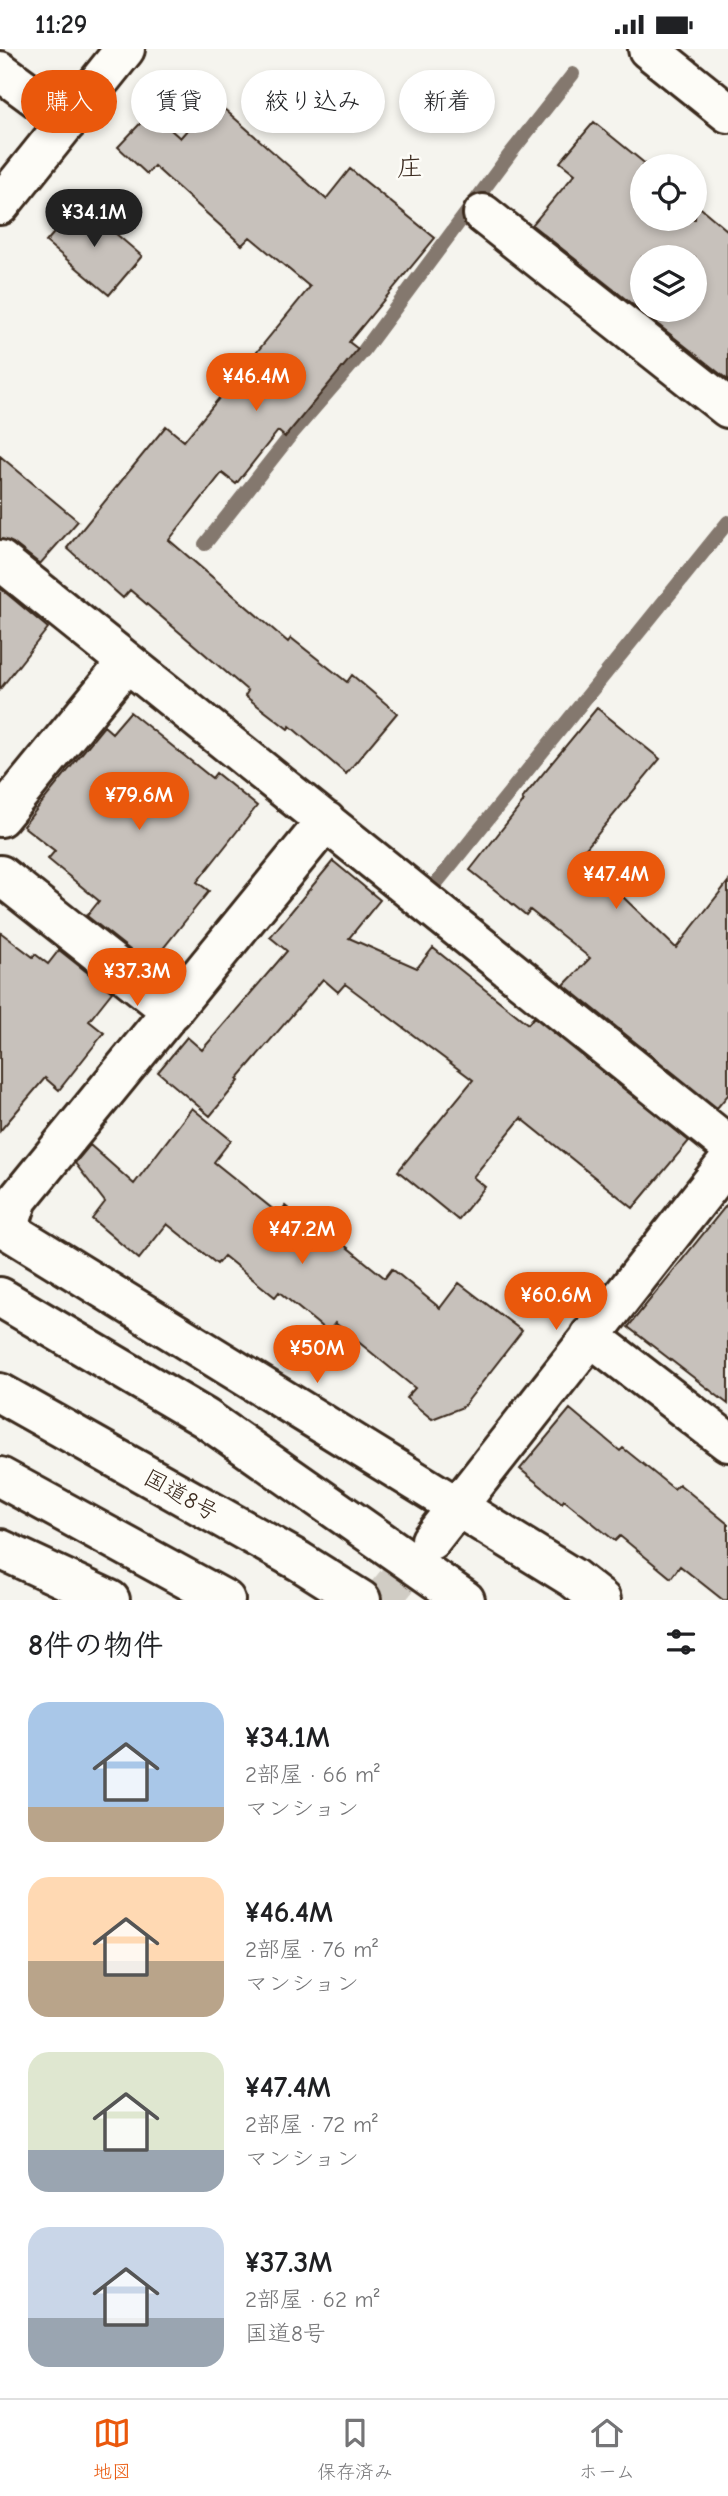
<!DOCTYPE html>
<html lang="ja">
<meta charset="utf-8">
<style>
:root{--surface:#fff;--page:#f6f6f6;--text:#202124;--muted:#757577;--line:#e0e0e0;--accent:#ea580c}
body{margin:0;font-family:"Comic Neue","Klee One",sans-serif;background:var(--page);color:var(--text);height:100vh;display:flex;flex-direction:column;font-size:26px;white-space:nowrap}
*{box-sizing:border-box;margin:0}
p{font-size:23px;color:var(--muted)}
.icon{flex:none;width:38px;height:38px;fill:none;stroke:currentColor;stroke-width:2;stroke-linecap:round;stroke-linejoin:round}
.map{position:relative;height:1551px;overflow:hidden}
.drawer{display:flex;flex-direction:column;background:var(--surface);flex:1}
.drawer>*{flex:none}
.top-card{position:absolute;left:21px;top:21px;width:686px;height:63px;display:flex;gap:14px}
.tools{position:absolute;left:630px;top:105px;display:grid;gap:14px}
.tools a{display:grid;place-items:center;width:77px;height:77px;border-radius:50%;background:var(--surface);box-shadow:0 4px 10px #0003;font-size:35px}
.price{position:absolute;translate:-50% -60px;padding:0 16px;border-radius:24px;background:var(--accent);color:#fff;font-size:23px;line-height:46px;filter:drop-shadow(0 2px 4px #0008)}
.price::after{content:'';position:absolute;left:50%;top:42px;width:21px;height:16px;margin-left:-10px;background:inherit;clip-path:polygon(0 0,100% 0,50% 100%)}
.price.active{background:#222;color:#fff}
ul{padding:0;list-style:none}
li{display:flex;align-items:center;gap:21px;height:175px;padding:0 28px}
li span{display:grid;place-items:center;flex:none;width:196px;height:140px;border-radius:21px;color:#555}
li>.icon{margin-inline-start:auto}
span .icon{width:84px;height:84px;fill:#fffc;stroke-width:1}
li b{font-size:30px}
h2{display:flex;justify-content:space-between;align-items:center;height:84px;padding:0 28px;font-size:30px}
.pill{padding:0 24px;border-radius:32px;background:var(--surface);box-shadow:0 4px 10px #0003;font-size:24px;line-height:63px}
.pill.active{background:var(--accent);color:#fff}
.status{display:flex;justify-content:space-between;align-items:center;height:49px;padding:0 35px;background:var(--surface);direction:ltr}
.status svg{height:19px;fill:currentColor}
.menu{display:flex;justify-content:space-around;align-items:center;height:98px;border-top:2px solid var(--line);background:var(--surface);font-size:19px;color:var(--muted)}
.menu a{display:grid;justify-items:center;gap:4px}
.menu .active{color:var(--accent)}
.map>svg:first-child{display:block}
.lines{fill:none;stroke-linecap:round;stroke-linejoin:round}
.stream{stroke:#84786e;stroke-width:14}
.building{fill:#c7c1bb;stroke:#3b2a1e;stroke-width:2;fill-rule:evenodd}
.minor-tunnel{stroke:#d0ccc4;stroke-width:38;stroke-dasharray:38 19;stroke-linecap:butt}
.minor-casing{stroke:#3b2a1e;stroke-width:44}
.tertiary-casing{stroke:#3b2a1e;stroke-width:44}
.trunk-casing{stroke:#3b2a1e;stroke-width:44}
.minor{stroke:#fdfcf7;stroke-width:38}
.tertiary{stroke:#fdfcf7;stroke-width:38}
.trunk{stroke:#fdfcf7;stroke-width:38}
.labels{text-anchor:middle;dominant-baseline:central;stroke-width:5;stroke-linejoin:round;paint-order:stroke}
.street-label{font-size:23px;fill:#3b2a1e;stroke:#fdfcf7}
.quarter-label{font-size:26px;fill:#3b2a1e;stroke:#fdfcf7}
</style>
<div class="status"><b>11:29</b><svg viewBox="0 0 49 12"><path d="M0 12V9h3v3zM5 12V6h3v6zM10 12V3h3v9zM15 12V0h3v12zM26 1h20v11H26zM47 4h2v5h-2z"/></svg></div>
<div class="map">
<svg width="728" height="1551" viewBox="0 0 728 1551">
<rect width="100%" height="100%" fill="#f5f4ee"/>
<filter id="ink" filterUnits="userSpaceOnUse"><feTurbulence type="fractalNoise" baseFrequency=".0143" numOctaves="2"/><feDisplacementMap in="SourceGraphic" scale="14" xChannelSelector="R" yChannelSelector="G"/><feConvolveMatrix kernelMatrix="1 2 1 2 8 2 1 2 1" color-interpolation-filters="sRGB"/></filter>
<g filter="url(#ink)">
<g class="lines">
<path class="stream" d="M 205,495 L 291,386 L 362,304 L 510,105 L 573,25
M 438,832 L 728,473"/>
</g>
<path class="building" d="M 214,51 L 326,150 L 350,120 L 435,189 L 349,293 L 358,300 L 285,388 L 278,382 L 236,435 L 222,424 L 169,491 L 288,593 L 291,589 L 347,633 L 352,626 L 397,664 L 346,725 L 290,677 L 288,680 L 245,647 L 248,642 L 130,541 L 123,549 L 67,499 L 166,377 L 184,392 L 310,238 L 250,188 L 242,196 L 154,117 L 147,125 L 118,98 L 151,63 L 180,89 Z
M 594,73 L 648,117 L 642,117 L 642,170 L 695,170 L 696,155 L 728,182 L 728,331 L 532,176 L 575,125 L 560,113 ZM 642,208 L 695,208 L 695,261 L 642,261 Z
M 80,154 L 142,207 L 109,246 L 46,193 Z
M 0,407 L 78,472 L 40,515 L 13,494 L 0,490 Z
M 0,539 L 48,579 L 0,640 Z
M 597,659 L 660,710 L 577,810 L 622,847 L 676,899 L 728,833 L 728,1046 L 717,1059 L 564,936 L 590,909 L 530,861 L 526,866 L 470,821 L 524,752 L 522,750 Z
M 130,663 L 212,729 L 216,724 L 257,757 L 197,833 L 209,842 L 153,912 L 143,904 L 139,908 L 87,867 L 99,852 L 48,810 L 55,802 L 23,777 L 104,677 L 112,684 Z
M 333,812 L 380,851 L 349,889 L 417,919 L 433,899 L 528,975 L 534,968 L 689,1092 L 633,1159 L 521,1069 L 473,1128 L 485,1138 L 458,1171 L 398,1122 L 473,1031 L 345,935 L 338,943 L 323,930 L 237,1030 L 239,1032 L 210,1067 L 158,1023 L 187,988 L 202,1001 L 287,902 L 270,888 Z
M 0,883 L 33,908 L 35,905 L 48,915 L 59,901 L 112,943 L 89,972 L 104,984 L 59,1041 L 45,1029 L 0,1082 Z
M 192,1059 L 231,1091 L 214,1113 L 279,1165 L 285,1157 L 334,1196 L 338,1191 L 385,1229 L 392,1220 L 440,1259 L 459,1234 L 522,1282 L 463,1358 L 432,1370 L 406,1349 L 415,1339 L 335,1274 L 328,1283 L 279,1243 L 275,1248 L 224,1207 L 217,1215 L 167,1175 L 139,1210 L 92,1170 L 105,1153 L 75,1114 L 90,1096 L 134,1135 Z
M 728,1154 L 728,1355 L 628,1278 Z
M 570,1360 L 620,1402 L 623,1399 L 674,1440 L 679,1435 L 728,1475 L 728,1551 L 723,1551 L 680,1517 L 671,1529 L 620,1487 L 615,1492 L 564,1451 L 562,1454 L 520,1420 Z"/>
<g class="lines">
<path class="minor-tunnel" d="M 381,1551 L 431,1491"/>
<g class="minor-casing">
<path id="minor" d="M 0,22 L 68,72
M 483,165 L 728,359
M 0,511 L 728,1096
M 0,768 L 127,613
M 0,826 L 172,962
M 0,1176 L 573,1529 L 601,1551
M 8,1180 L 18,1150 L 326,772
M 590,1287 L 728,1393
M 431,1491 L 728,1113"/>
</g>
<g class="tertiary-casing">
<path id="tertiary" d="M 648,0 L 728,64
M 0,156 L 125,0"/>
</g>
<g class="trunk-casing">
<path id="trunk" d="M 0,1248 L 205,1369 L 465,1551
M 0,1344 L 299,1512 L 361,1551
M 0,1428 L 225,1551
M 0,1500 L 110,1551"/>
</g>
<use href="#minor" class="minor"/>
<use href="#tertiary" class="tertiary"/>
<use href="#trunk" class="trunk"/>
</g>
</g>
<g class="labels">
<g class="street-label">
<text transform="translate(181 1446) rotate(29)">国道8号</text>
</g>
<g class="quarter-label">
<text x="410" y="119">庄</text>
</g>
</g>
</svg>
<div class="tools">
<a><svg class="icon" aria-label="locate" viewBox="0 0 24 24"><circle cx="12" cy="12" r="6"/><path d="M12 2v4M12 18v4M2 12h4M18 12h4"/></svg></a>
<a><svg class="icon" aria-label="layers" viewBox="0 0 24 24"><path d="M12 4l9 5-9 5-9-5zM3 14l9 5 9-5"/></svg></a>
</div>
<b class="price active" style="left:94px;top:200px">¥34.1M</b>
<b class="price" style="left:256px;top:364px">¥46.4M</b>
<b class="price" style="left:139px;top:783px">¥79.6M</b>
<b class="price" style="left:616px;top:862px">¥47.4M</b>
<b class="price" style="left:137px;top:959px">¥37.3M</b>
<b class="price" style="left:302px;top:1217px">¥47.2M</b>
<b class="price" style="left:556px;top:1283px">¥60.6M</b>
<b class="price" style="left:317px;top:1336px">¥50M</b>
<div class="top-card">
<a class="pill active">購入</a>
<a class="pill">賃貸</a>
<a class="pill">絞り込み</a>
<a class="pill">新着</a>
</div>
</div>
<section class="drawer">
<h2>8件の物件<svg class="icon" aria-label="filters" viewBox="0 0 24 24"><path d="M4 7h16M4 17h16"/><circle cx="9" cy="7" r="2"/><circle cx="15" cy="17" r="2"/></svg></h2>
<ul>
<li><span style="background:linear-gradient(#a9c7e8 75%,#b9a48a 0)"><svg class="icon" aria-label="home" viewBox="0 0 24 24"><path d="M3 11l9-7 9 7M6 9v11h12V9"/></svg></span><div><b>¥34.1M</b><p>2部屋 · 66 m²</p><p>マンション</p></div></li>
<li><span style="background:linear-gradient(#ffd9b3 60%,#b9a48a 0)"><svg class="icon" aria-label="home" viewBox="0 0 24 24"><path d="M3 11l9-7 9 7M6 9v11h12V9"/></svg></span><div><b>¥46.4M</b><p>2部屋 · 76 m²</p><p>マンション</p></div></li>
<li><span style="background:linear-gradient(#dfe7d0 70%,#9aa5b1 0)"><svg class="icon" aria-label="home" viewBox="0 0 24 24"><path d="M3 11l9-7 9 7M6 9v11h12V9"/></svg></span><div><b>¥47.4M</b><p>2部屋 · 72 m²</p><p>マンション</p></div></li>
<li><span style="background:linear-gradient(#c9d6e8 65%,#9aa5b1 0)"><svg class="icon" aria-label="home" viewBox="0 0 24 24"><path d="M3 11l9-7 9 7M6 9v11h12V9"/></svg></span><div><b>¥37.3M</b><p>2部屋 · 62 m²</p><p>国道8号</p></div></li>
</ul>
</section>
<nav class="menu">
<a class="active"><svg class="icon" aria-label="map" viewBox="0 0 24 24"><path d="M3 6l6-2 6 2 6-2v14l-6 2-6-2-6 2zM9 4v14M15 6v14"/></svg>地図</a>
<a><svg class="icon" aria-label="saved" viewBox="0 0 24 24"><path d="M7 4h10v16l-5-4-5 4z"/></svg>保存済み</a>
<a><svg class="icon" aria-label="home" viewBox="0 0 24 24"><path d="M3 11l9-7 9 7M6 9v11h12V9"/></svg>ホーム</a>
</nav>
